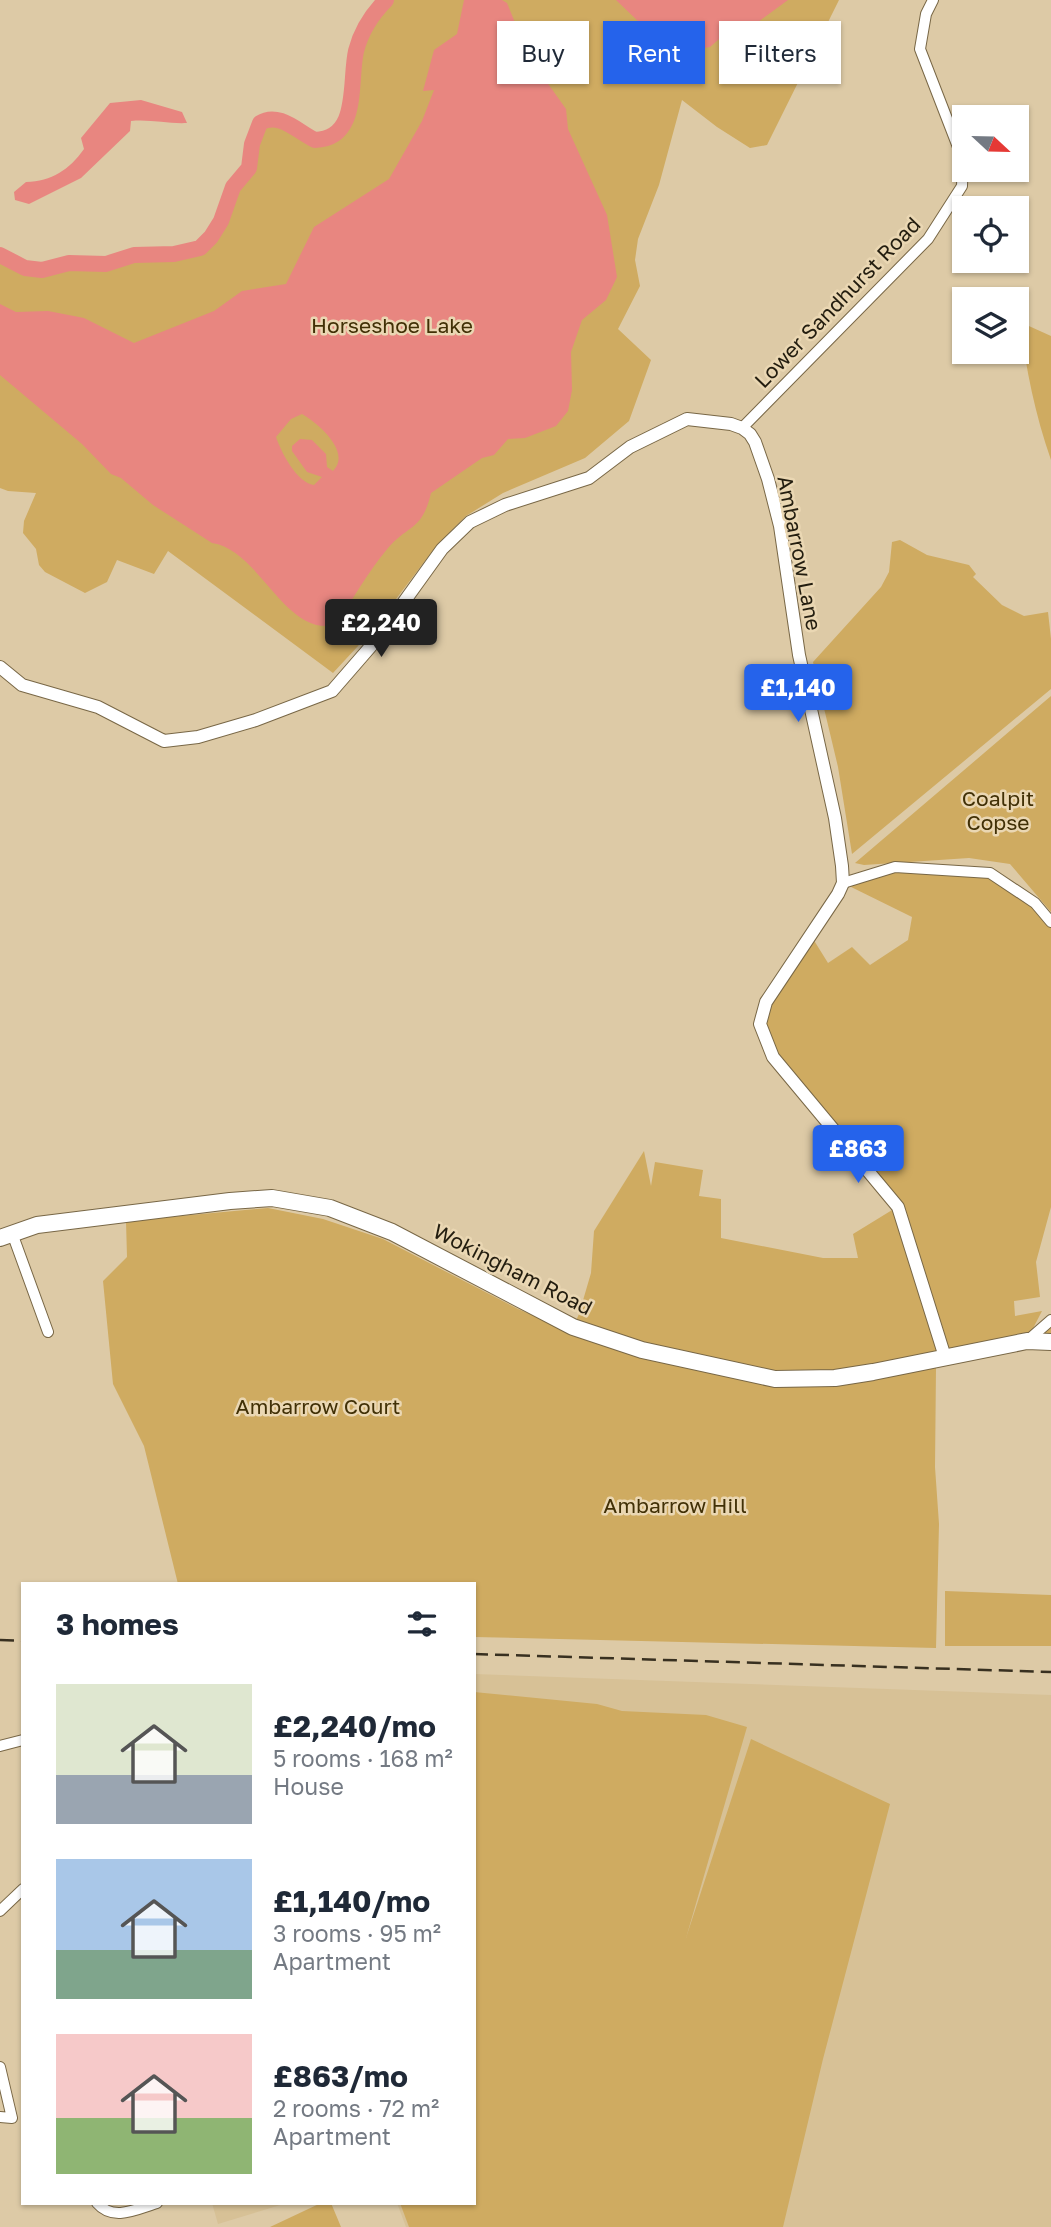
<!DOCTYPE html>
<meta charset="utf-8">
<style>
:root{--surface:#fff;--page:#f6f6f7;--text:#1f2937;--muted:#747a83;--accent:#2563eb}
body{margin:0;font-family:"Golos Text",sans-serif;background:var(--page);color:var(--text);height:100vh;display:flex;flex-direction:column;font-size:26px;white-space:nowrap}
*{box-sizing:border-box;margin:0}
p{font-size:23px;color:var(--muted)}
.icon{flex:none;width:38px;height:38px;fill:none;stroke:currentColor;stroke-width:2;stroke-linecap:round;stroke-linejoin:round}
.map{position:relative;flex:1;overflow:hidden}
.sheet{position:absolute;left:21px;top:1582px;width:455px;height:623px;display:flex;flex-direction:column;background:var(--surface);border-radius:0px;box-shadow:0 2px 5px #0004}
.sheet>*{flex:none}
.top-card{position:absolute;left:497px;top:21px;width:448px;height:63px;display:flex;gap:14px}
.needle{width:46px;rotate:112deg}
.controls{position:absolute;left:952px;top:105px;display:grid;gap:14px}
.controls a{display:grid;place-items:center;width:77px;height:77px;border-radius:0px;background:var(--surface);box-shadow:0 2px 5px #0004;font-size:35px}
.price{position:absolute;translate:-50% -60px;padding:0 16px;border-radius:7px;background:var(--accent);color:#fff;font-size:23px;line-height:46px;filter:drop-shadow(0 2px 4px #0008)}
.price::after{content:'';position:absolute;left:50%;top:42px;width:21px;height:16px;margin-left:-10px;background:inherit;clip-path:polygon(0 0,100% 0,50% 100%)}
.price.active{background:#222;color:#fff}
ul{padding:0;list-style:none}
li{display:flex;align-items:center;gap:21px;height:175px;padding:0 35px}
li span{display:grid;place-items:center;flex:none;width:196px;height:140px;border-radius:0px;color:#555}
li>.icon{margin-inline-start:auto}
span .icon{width:84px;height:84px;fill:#fffc;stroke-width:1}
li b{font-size:30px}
h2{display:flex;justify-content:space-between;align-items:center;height:84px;padding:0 35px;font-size:30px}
.chip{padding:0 24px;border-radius:0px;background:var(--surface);box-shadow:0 2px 5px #0004;font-size:24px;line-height:63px}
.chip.active{background:var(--accent);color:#fff}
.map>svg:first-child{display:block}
.built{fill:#d7c196}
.green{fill:#cfab61}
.water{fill:#e88680;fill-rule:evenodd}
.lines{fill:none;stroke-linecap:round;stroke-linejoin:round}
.river{stroke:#e88680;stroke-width:16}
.minor-casing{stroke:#786746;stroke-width:12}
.tertiary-casing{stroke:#786746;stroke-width:14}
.primary-casing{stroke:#786746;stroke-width:18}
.minor{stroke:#fff;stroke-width:10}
.tertiary{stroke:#fff;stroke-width:12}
.primary{stroke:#fff;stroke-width:16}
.rail{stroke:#383020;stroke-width:2.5;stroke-dasharray:14 7;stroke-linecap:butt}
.labels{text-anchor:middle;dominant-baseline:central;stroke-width:5;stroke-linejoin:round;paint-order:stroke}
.street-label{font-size:21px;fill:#231d0f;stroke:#ead7b3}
.park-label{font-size:21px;fill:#413006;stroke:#ead7b3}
</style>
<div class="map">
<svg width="1051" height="2227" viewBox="0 0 1051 2227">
<rect width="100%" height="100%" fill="#ddcaa6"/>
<path class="built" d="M 474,1674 L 1051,1695 L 1051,2227 L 406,2227 L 397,2203 L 474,2203 Z
M 212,2203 L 287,2203 L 218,2224 Z"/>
<path class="green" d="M 382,0 L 839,0 L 767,145 L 750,148 L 717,127 L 682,100 L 659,185 L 638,239 L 635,260 L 640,286 L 618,329 L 651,360 L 629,421 L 585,458 L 503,493 L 466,516 L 437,545 L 371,632 L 333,673 L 168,551 L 154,574 L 117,560 L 107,582 L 85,593 L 45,572 L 39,565 L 36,549 L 23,533 L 24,521 L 36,493 L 8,491 L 0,488 L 0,253 L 26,266 L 34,268 L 69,261 L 105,262 L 134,253 L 174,251 L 199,246 L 209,236 L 219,220 L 231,186 L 247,167 L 250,143 L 259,122 C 278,109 297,127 314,137 L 330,134 L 341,125 C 346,112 346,99 348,86 C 352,53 359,25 382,0 Z
M 1020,322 L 1051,336 L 1051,460 C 1035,414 1026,369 1020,322 Z
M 900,540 L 927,555 L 969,565 L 976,574 L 973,577 L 1002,605 L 1024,616 L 1048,612 L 1051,639 L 1051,689 L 852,854 L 838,767 L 813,662 L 881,587 L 889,572 L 892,542 Z
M 1051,696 L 1051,912 L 1010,864 L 969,858 L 864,865 L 855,863 Z
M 895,867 L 990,873 L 1051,922 L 1051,1207 L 1036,1262 L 1040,1297 L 1014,1301 L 1015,1316 L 1042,1311 L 1028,1338 L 1051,1320 L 1051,1342 L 775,1379 L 573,1327 L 579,1314 L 591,1273 L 594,1231 L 644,1151 L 651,1186 L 655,1162 L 703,1170 L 699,1196 L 721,1199 L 721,1238 L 823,1258 L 858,1258 L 853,1234 L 897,1207 L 773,1057 L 760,1024 L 810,934 L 828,963 L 852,947 L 870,965 L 908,940 L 912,917 L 843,883 Z
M 268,1208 L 323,1219 L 383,1239 L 518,1309 L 579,1335 L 775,1387 L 836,1386 L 936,1368 L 935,1467 L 939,1524 L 936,1648 L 474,1637 L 474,1584 L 178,1584 L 144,1446 L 113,1384 L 103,1281 L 127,1257 L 126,1221 Z
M 945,1591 L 1051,1595 L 1051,1646 L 945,1646 Z
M 474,1692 L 597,1704 L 622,1711 L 706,1715 L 747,1727 L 686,1938 L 751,1739 L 890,1804 L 823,2059 L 783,2227 L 409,2227 L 400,2203 L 474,2203 Z
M 321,2203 L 331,2203 L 341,2227 L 270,2227 Z"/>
<path class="water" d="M 464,0 L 502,0 L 507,3 L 529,57 L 566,109 L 568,129 L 607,215 L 617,277 L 606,300 L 582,320 L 571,352 L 572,390 L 568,411 L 556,426 L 525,438 L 508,439 L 494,455 L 482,458 L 431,493 C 422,531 409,524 388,548 C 369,570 352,601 335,625 C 284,636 260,550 212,543 L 153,505 L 121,478 L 111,474 L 82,444 L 0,375 L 0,304 L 16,312 L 48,311 L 84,318 L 134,343 L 214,311 L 242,291 L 286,284 L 314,227 L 389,179 L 422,121 L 434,90 L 423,91 L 434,50 L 457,34 ZM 302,414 C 318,423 352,452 333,471 L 327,467 L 326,454 L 312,440 L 300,439 L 292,446 L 292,451 L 307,472 L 322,477 L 314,485 C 297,483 281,452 276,437 L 291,419 Z
M 616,0 L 788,0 L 758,22 L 735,25 L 710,47 L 693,50 L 640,23 Z
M 141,100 L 182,112 L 187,123 C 168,124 150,119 131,121 L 130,131 L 81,178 L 29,204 L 15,200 L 14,192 L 26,182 C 52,181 69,170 84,149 L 81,138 L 110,103 Z"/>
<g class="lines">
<path class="river" d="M 0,255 L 25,268 L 42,270 L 69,263 L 106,264 L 134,255 L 174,254 L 200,248 L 211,237 L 221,221 L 233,187 L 249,168 L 252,144 L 260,123 C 279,111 298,132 315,140 C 360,139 349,82 356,51 C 361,31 371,15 386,0"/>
<g class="minor-casing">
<path id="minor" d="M 742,428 L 928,239 L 962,186 L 963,160 L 920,49 L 926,14 L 933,0
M 843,883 L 895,867 L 990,873 L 1035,903 L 1051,922
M 12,1233 L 48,1332
M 1027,1341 L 1051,1320
M 0,1746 L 23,1740
M 0,1911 L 23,1889
M 0,2067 L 12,2118 L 0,2117
M 97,2203 C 113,2222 137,2209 157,2203"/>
</g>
<g class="tertiary-casing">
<path id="tertiary" d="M 0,667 L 22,685 L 98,707 L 164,741 L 198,737 L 256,720 L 332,691 L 378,638 L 442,549 L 470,522 L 505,505 L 589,478 L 630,447 L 687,419 L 731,424 L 742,428 L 750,434 L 755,442 L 768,479 L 780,526 L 799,655 L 835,818 L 842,866 L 843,883 L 838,894 L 766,1002 L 760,1024 L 773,1057 L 898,1207 L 945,1357"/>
</g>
<g class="primary-casing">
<path id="primary" d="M 0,1238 L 37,1225 L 230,1201 L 272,1198 L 330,1208 L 392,1232 L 573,1327 L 642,1350 L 775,1379 L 835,1378 L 873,1372 L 1027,1341 L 1051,1342"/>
</g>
<use href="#minor" class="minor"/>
<use href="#tertiary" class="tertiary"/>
<use href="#primary" class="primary"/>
<path class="rail" d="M 0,1640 L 23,1641
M 474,1654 L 1051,1672"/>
</g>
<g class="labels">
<g class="street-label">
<text transform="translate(837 302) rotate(-46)">Lower Sandhurst Road</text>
<text transform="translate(800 553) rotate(79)">Ambarrow Lane</text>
<text transform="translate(513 1269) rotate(27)">Wokingham Road</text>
</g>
<g class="park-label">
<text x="392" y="325">Horseshoe Lake</text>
<text x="998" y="798">Coalpit<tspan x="998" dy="24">Copse</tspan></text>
<text x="318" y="1406">Ambarrow Court</text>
<text x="675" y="1505">Ambarrow Hill</text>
</g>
</g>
</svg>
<div class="controls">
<a><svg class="needle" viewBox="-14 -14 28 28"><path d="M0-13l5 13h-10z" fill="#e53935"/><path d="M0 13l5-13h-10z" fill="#747a83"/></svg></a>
<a><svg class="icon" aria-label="locate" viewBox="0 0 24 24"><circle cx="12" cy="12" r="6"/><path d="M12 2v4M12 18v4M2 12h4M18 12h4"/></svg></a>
<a><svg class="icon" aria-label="layers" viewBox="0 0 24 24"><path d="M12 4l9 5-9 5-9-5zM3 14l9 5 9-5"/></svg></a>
</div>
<b class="price active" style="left:381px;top:659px">£2,240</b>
<b class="price" style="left:798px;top:724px">£1,140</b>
<b class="price" style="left:858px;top:1185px">£863</b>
<div class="top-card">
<a class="chip">Buy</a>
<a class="chip active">Rent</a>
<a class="chip">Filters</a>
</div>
<section class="sheet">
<h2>3 homes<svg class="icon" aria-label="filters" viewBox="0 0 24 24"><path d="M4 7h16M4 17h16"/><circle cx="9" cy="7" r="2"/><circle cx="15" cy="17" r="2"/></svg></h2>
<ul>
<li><span style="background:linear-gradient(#dfe7d0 65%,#9aa5b1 0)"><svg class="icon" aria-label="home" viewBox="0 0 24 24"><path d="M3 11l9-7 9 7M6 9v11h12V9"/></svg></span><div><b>£2,240/mo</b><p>5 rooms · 168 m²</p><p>House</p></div></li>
<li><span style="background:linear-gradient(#a9c7e8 65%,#7fa58c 0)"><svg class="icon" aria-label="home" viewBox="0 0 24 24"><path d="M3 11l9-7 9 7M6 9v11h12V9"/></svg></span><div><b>£1,140/mo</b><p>3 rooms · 95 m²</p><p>Apartment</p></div></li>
<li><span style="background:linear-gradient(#f6c9c9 60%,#8fb573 0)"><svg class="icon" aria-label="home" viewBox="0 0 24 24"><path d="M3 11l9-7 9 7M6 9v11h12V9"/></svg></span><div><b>£863/mo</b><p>2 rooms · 72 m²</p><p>Apartment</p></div></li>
</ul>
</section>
</div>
